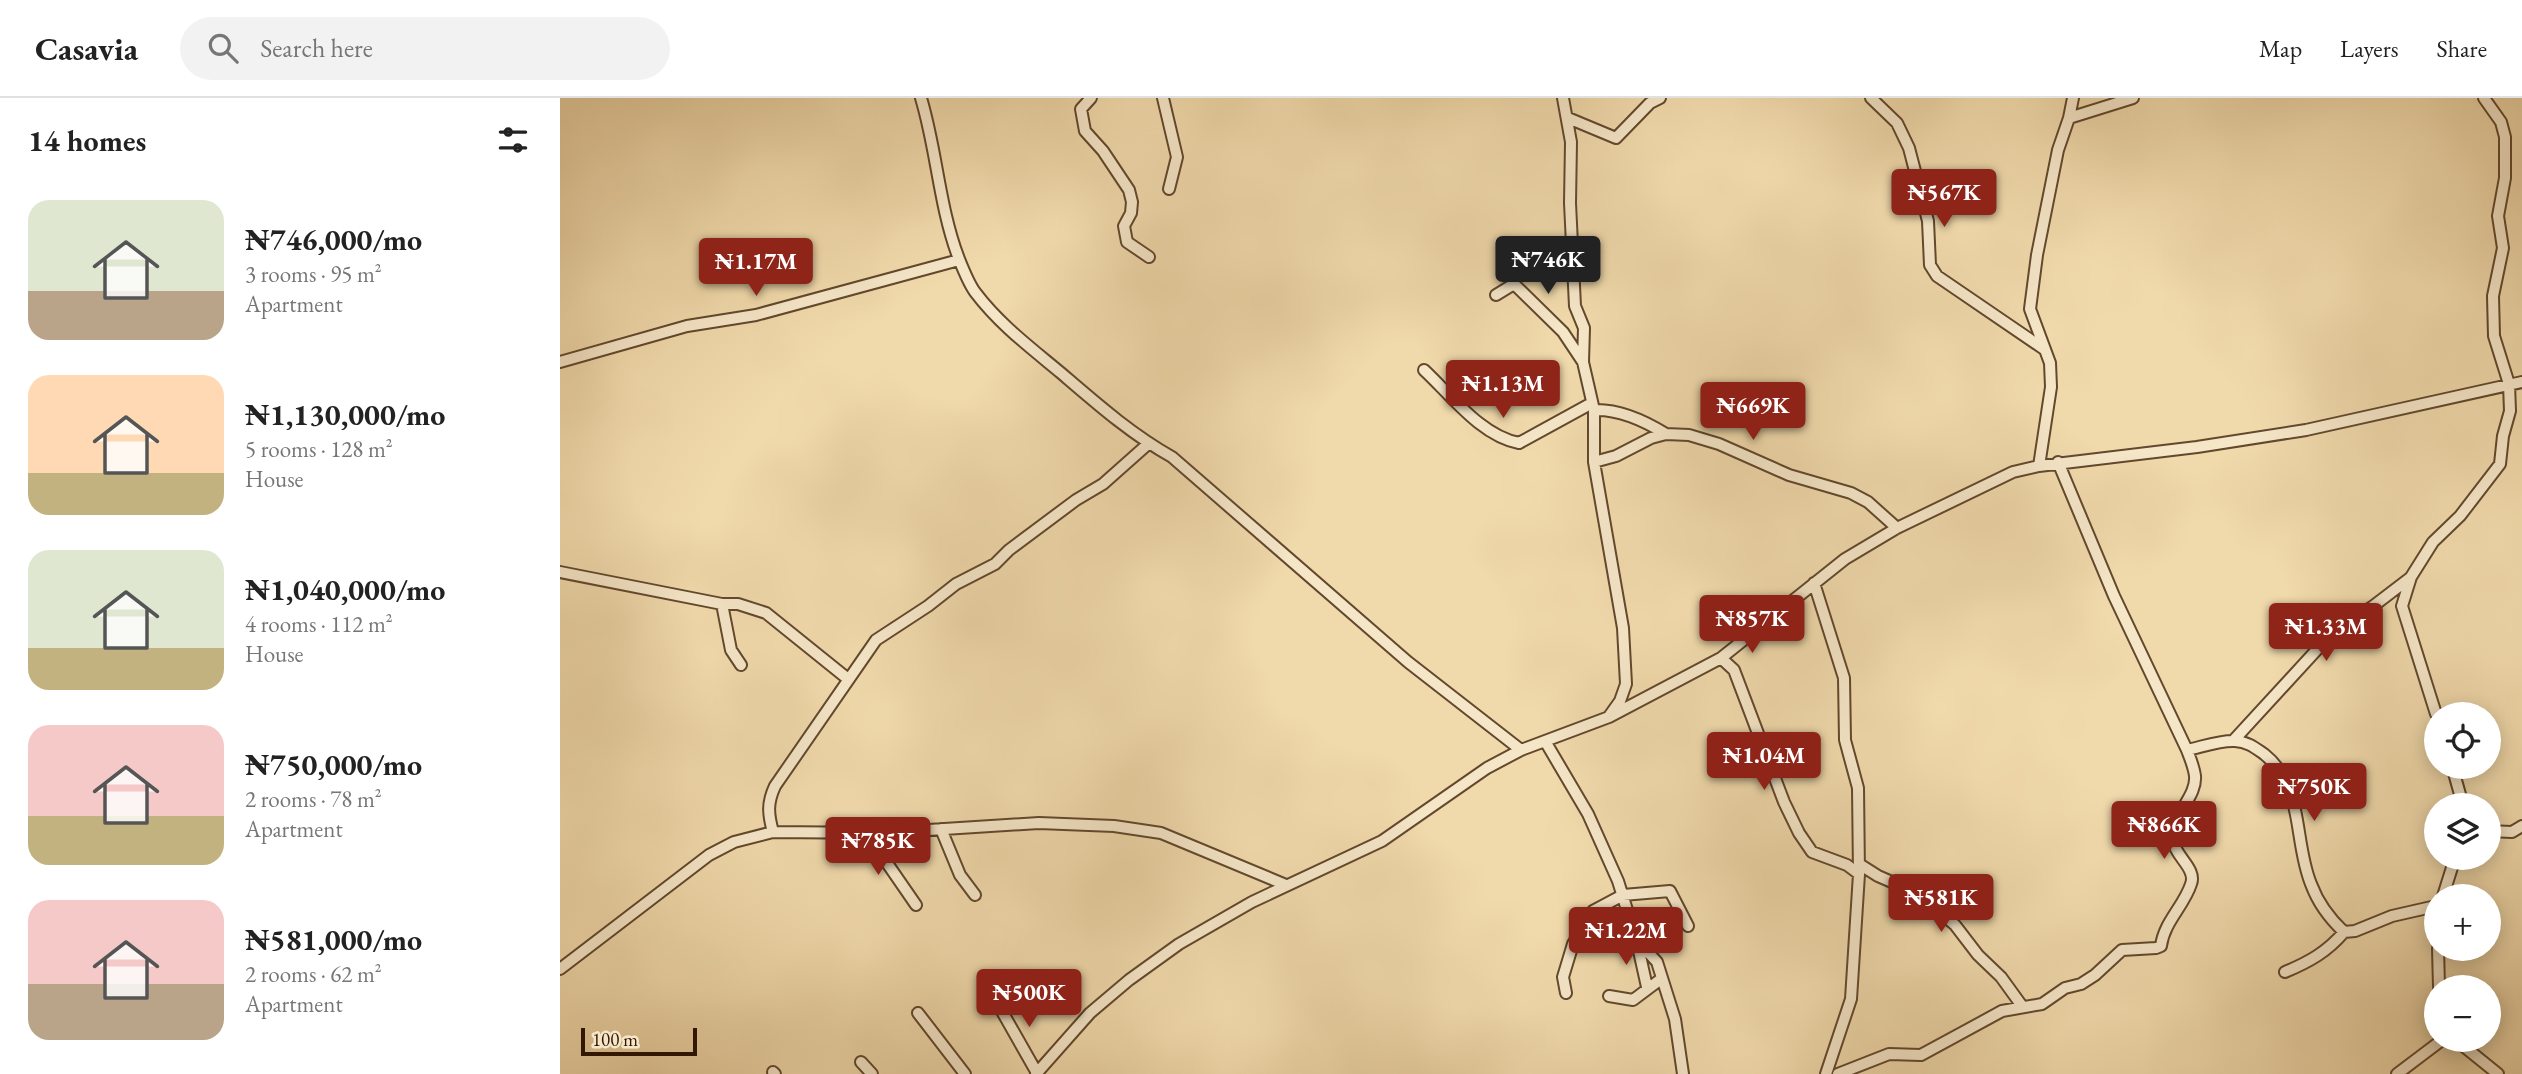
<!DOCTYPE html>
<meta charset="utf-8">
<style>
:root{--surface:#fff;--page:#f2f2f2;--text:#222;--muted:#767676;--line:#e0e0e0;--accent:#8f2418}
body{margin:0;font-family:"EB Garamond",serif;background:var(--page);color:var(--text);height:100vh;display:flex;flex-direction:column;font-size:26px;white-space:nowrap}
*{box-sizing:border-box;margin:0}
p{font-size:23px;color:var(--muted)}
.icon{flex:none;width:38px;height:38px;fill:none;stroke:currentColor;stroke-width:2;stroke-linecap:round;stroke-linejoin:round}
.map{position:relative;flex:1;overflow:hidden}
.panel{display:flex;flex-direction:column;background:var(--surface);width:560px}
.panel>*{flex:none}
.tools{position:absolute;left:1864px;top:604px;display:grid;gap:14px}
.tools a{display:grid;place-items:center;width:77px;height:77px;border-radius:50%;background:var(--surface);box-shadow:0 4px 18px #0003;font-size:35px}
.scale{position:absolute;left:21px;bottom:18px;width:116px;box-sizing:border-box;padding-left:7px;border:4px solid #321703;border-top:0;font-size:19px;line-height:24px;white-space:nowrap;color:#321703;-webkit-text-stroke:5px #f5e6c8;paint-order:stroke}
.price{position:absolute;translate:-50% -60px;padding:0 16px;border-radius:7px;background:var(--accent);color:#fff;font-size:23px;line-height:46px;filter:drop-shadow(0 2px 4px #0008)}
.price::after{content:'';position:absolute;left:50%;top:42px;width:21px;height:16px;margin-left:-10px;background:inherit;clip-path:polygon(0 0,100% 0,50% 100%)}
.price.selected{background:#222;color:#fff}
ul{padding:0;list-style:none}
li{display:flex;align-items:center;gap:21px;height:175px;padding:0 28px}
li span{display:grid;place-items:center;flex:none;width:196px;height:140px;border-radius:21px;color:#555}
li>.icon{margin-inline-start:auto}
span .icon{width:84px;height:84px;fill:#fffc;stroke-width:1}
li b{font-size:30px}
h2{display:flex;justify-content:space-between;align-items:center;height:84px;padding:0 28px;font-size:30px}
header{display:flex;align-items:center;gap:42px;box-sizing:border-box;height:98px;padding:0 35px;background:var(--surface);border-bottom:2px solid var(--line)}
header strong{font-size:33px}
nav{display:flex;gap:38px;margin-inline-start:auto;font-size:24px}
.search{width:490px;height:63px;background:var(--page);display:flex;align-items:center;gap:18px;box-sizing:border-box;padding:0 24px;border-radius:38px;color:var(--muted);font-size:26px}
main{display:flex;flex:1;min-height:0}
.map>svg:first-child{display:block}
.lines{fill:none;stroke-linecap:round;stroke-linejoin:round}
.minor-casing{stroke:#62482d;stroke-width:14}
.minor{stroke:#f5e6c8;stroke-width:10}
</style>
<header>
<strong>Casavia</strong>
<div class="search"><svg class="icon" aria-label="search" viewBox="0 0 24 24"><circle cx="10" cy="10" r="6"/><path d="M15 15l6 6"/></svg>Search here</div>
<nav><a>Map</a><a>Layers</a><a>Share</a></nav>
</header>
<main>
<section class="panel">
<h2>14 homes<svg class="icon" aria-label="filters" viewBox="0 0 24 24"><path d="M4 7h16M4 17h16"/><circle cx="9" cy="7" r="2"/><circle cx="15" cy="17" r="2"/></svg></h2>
<ul>
<li><span style="background:linear-gradient(#dfe7d0 65%,#b9a48a 0)"><svg class="icon" aria-label="home" viewBox="0 0 24 24"><path d="M3 11l9-7 9 7M6 9v11h12V9"/></svg></span><div><b>₦746,000/mo</b><p>3 rooms · 95 m²</p><p>Apartment</p></div></li>
<li><span style="background:linear-gradient(#ffd9b3 70%,#c2b280 0)"><svg class="icon" aria-label="home" viewBox="0 0 24 24"><path d="M3 11l9-7 9 7M6 9v11h12V9"/></svg></span><div><b>₦1,130,000/mo</b><p>5 rooms · 128 m²</p><p>House</p></div></li>
<li><span style="background:linear-gradient(#dfe7d0 70%,#c2b280 0)"><svg class="icon" aria-label="home" viewBox="0 0 24 24"><path d="M3 11l9-7 9 7M6 9v11h12V9"/></svg></span><div><b>₦1,040,000/mo</b><p>4 rooms · 112 m²</p><p>House</p></div></li>
<li><span style="background:linear-gradient(#f6c9c9 65%,#c2b280 0)"><svg class="icon" aria-label="home" viewBox="0 0 24 24"><path d="M3 11l9-7 9 7M6 9v11h12V9"/></svg></span><div><b>₦750,000/mo</b><p>2 rooms · 78 m²</p><p>Apartment</p></div></li>
<li><span style="background:linear-gradient(#f6c9c9 60%,#b9a48a 0)"><svg class="icon" aria-label="home" viewBox="0 0 24 24"><path d="M3 11l9-7 9 7M6 9v11h12V9"/></svg></span><div><b>₦581,000/mo</b><p>2 rooms · 62 m²</p><p>Apartment</p></div></li>
</ul>
</section>
<div class="map">
<svg width="1962" height="976" viewBox="0 0 1962 976">
<rect width="100%" height="100%" fill="#f0d9ab"/>
<filter id="stains"><feTurbulence type="fractalNoise" baseFrequency=".00286" numOctaves="4"/><feColorMatrix values="0 0 0 0 .2 0 0 0 0 .09 0 0 0 0 .02 0 0 0 .5 -.17"/></filter>
<radialGradient id="worn" r=".72"><stop offset=".6" stop-color="#630" stop-opacity="0"/><stop offset="1" stop-color="#630" stop-opacity=".3"/></radialGradient>
<g class="lines">
<g class="minor-casing">
<path id="minor" d="M 361,0 C 377,53 379,109 399,161 C 403,171 409,186 415,194 C 439,226 471,250 501,275 C 536,305 571,336 612,359 L 848,564 L 961,652
M 531,0 L 521,11 L 525,33 L 543,53 L 569,92 L 572,104 L 571,115 L 564,128 L 567,144 L 589,159
M 603,0 L 617,59 L 609,91
M 1003,0 L 1011,44 L 1010,105 L 1015,208 L 1024,230 L 1023,264 L 1034,312 L 1034,364 L 1063,530 L 1066,586 L 1060,603 L 1050,617
M 1311,0 L 1337,25 L 1349,50 L 1368,123 L 1370,167 L 1377,178 L 1484,251
M 1008,20 L 1056,40 L 1090,5 L 1100,0
M 1509,20 L 1573,0
M 936,197 L 954,186 L 1003,234 L 1023,264
M 0,264 L 127,228 L 196,217 L 399,162
M 864,272 C 891,297 921,338 959,345 L 1032,305
M 1034,312 C 1059,311 1085,323 1106,336
M 1034,364 L 1056,358 L 1091,340 L 1106,336 L 1129,337 L 1159,346 L 1229,377 L 1291,395 L 1308,404 L 1337,430
M 1479,368 L 1491,289 L 1490,265 L 1470,211 L 1477,157 L 1498,52 L 1509,20 L 1513,0
M 0,474 L 162,506
M 1254,485 L 1284,580 L 1285,642 L 1298,690 L 1299,776 L 1291,901 L 1266,976
M 1161,560 L 1174,572 L 1224,704 L 1239,735 L 1252,754 L 1287,767 L 1299,776
M 181,567 L 171,552 L 162,506 L 178,506 L 206,515 L 288,581
M 1876,616 L 1842,508 L 1851,479 L 1873,444 L 1900,418 L 1940,366 L 1943,338 L 1950,313 L 1949,286 L 1934,238 L 1933,198 L 1943,150 L 1938,118 L 1945,80 L 1945,39 L 1941,24 L 1924,0
M 985,643 L 1028,716 L 1058,783 L 1076,841 L 1097,864 L 1115,921 L 1123,976
M 1673,643 L 1774,533 L 1812,509 L 1850,480
M 1627,652 C 1642,649 1660,642 1675,643 C 1688,644 1694,649 1704,656 C 1745,689 1733,742 1751,786 C 1758,805 1769,820 1784,834 L 1795,833 L 1832,818 L 1876,808
M 1892,668 L 1903,707
M 381,731 L 400,777 L 415,797
M 1928,733 L 1952,734 L 1962,728
M 213,734 C 208,716 207,705 215,688 L 316,542 L 368,508 L 396,486 L 435,466 L 449,452 L 516,402 L 543,386 L 588,346
M 322,735 L 327,765 L 356,807
M 1299,766 L 1318,778 L 1357,795 L 1395,827 L 1418,857 L 1441,879 L 1462,908
M 1883,798 L 1895,760
M 1077,844 L 1087,889
M 1878,850 L 1879,889
M 0,871 L 149,757 L 174,744 L 213,734 L 322,735 L 479,725 L 554,728 L 601,735 L 726,787
M 1725,874 C 1749,864 1767,854 1784,834
M 1006,895 L 1003,879 L 1013,846 L 1033,813 L 1063,797 L 1110,793 L 1128,828
M 1049,898 L 1073,902 L 1101,881
M 435,901 L 477,975
M 358,915 L 405,976
M 1896,942 L 1938,976
M 301,964 L 312,976
M 213,974 L 215,976
M 476,976 L 530,915 L 569,882 L 619,846 L 692,804 L 822,743 L 927,670 L 961,652 L 1049,619 L 1161,560 L 1285,461 L 1337,430 L 1453,374 L 1479,368 L 1637,349 L 1746,332 L 1962,284
M 1278,976 L 1329,956 L 1361,957 L 1442,913 L 1482,906 L 1505,890 L 1521,886 L 1535,877 L 1562,852 L 1596,850 L 1601,848 C 1604,824 1624,808 1631,786 C 1637,771 1615,758 1613,743 C 1610,717 1637,700 1635,678 C 1634,669 1630,660 1627,652 L 1554,498 L 1498,364
M 1837,976 L 1882,942"/>
</g>
<use href="#minor" class="minor"/>
</g>
<rect width="100%" height="100%" filter="url(#stains)"/>
<rect width="100%" height="100%" fill="url(#worn)"/>
</svg>
<div class="tools">
<a><svg class="icon" aria-label="locate" viewBox="0 0 24 24"><circle cx="12" cy="12" r="6"/><path d="M12 2v4M12 18v4M2 12h4M18 12h4"/></svg></a>
<a><svg class="icon" aria-label="layers" viewBox="0 0 24 24"><path d="M12 4l9 5-9 5-9-5zM3 14l9 5 9-5"/></svg></a>
<a>+</a>
<a>−</a>
</div>
<div class="scale">100 m</div>
<b class="price" style="left:1384px;top:131px">₦567K</b>
<b class="price selected" style="left:988px;top:198px">₦746K</b>
<b class="price" style="left:196px;top:200px">₦1.17M</b>
<b class="price" style="left:943px;top:322px">₦1.13M</b>
<b class="price" style="left:1193px;top:344px">₦669K</b>
<b class="price" style="left:1192px;top:557px">₦857K</b>
<b class="price" style="left:1766px;top:565px">₦1.33M</b>
<b class="price" style="left:1204px;top:694px">₦1.04M</b>
<b class="price" style="left:1754px;top:725px">₦750K</b>
<b class="price" style="left:1604px;top:763px">₦866K</b>
<b class="price" style="left:318px;top:779px">₦785K</b>
<b class="price" style="left:1381px;top:836px">₦581K</b>
<b class="price" style="left:1066px;top:869px">₦1.22M</b>
<b class="price" style="left:469px;top:931px">₦500K</b>
</div>
</main>
